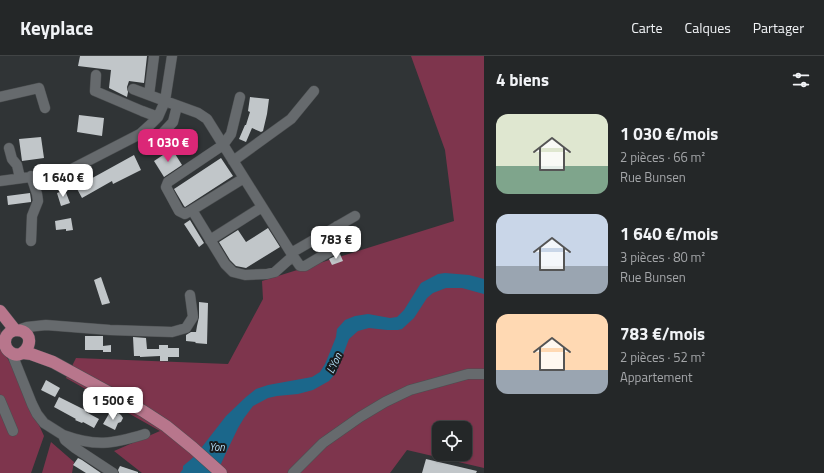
<!DOCTYPE html>
<html lang="fr">
<meta charset="utf-8">
<style>
:root{--surface:#242728;--page:#2c2f30;--text:#f1f3f6;--muted:#a3a5a8;--line:#414445;--accent:#db2777}
body{margin:0;font-family:"Titillium Web",sans-serif;background:var(--page);color:var(--text);height:100vh;display:flex;flex-direction:column;font-size:15px;white-space:nowrap}
*{box-sizing:border-box;margin:0}
p{font-size:13px;color:var(--muted)}
.icon{flex:none;width:22px;height:22px;fill:none;stroke:currentColor;stroke-width:2;stroke-linecap:round;stroke-linejoin:round}
.map{position:relative;flex:1;overflow:hidden}
.side{display:flex;flex-direction:column;background:var(--surface);width:340px}
.side>*{flex:none}
.fabs{position:absolute;left:432px;top:365px;display:grid;gap:8px}
.fabs a{display:grid;place-items:center;width:40px;height:40px;border-radius:8px;background:var(--surface);box-shadow:0 1px 3px #0004,0 0 0 1px var(--line);font-size:20px}
.price{position:absolute;translate:-50% -34px;padding:0 9px;border-radius:8px;background:#fff;color:#222;font-size:13px;line-height:26px;filter:drop-shadow(0 1px 2px #0008)}
.price::after{content:'';position:absolute;left:50%;top:24px;width:12px;height:9px;margin-left:-6px;background:inherit;clip-path:polygon(0 0,100% 0,50% 100%)}
.price.selected{background:var(--accent);color:#fff}
ul{padding:0;list-style:none}
li{display:flex;align-items:center;gap:12px;height:100px;padding:0 12px}
li span{display:grid;place-items:center;flex:none;width:112px;height:80px;border-radius:12px;color:#555}
li>.icon{margin-inline-start:auto}
span .icon{width:48px;height:48px;fill:#fffc;stroke-width:1}
li b{font-size:17px}
h2{display:flex;justify-content:space-between;align-items:center;height:48px;padding:0 12px;font-size:17px}
header{display:flex;align-items:center;gap:24px;box-sizing:border-box;height:56px;padding:0 20px;background:var(--surface);border-bottom:1px solid var(--line)}
header strong{font-size:19px}
nav{display:flex;gap:22px;margin-inline-start:auto;font-size:14px}
main{display:flex;flex:1;min-height:0}
.map>svg:first-child{display:block}
.green{fill:#7e354d;fill-rule:evenodd}
.water{fill:#1b678b}
.building{fill:#c1c6c9}
.lines{fill:none;stroke-linecap:round;stroke-linejoin:round}
.minor-casing{stroke:#4c4f51;stroke-width:11}
.major-casing{stroke:#4c4f51;stroke-width:13}
.minor{stroke:#666a6d;stroke-width:10}
.major{stroke:#b8768c;stroke-width:12}
.labels{text-anchor:middle;dominant-baseline:central;stroke-width:4;stroke-linejoin:round;paint-order:stroke}
.water-label{font-size:11px;font-style:italic;fill:#b2def7;stroke:#191b1c}
</style>
<header>
<strong>Keyplace</strong>
<nav><a>Carte</a><a>Calques</a><a>Partager</a></nav>
</header>
<main>
<div class="map">
<svg width="484" height="417" viewBox="0 0 484 417">
<rect width="100%" height="100%" fill="#303436"/>
<path class="green" d="M 411,0 L 484,0 L 484,412 L 407,394 L 390,417 L 142,417 L 114,395 L 160,375 L 66,322 L 76,302 L 228,308 L 263,243 L 262,225 L 454,165 L 445,94 ZM 439,372 L 465,372 L 465,398 L 439,398 Z
M 0,272 L 2,293 L 12,310 L 44,380 L 31,417 L 0,417 Z
M 51,386 L 74,406 L 72,417 L 42,417 Z"/>
<path class="water" d="M 445,217 L 469,219 L 484,223 L 484,238 L 480,237 L 462,232 L 446,232 L 433,237 L 427,242 L 414,262 L 402,273 L 398,274 L 387,274 L 369,272 L 358,275 L 349,283 L 336,317 L 329,325 L 313,334 L 298,338 L 277,340 L 268,342 L 253,350 L 244,362 L 238,372 L 226,397 L 220,410 L 212,417 L 180,417 L 183,413 L 183,410 L 195,400 L 226,360 L 246,341 L 256,333 L 268,329 L 312,321 L 320,316 L 325,308 L 330,296 L 336,281 L 337,273 L 345,264 L 355,260 L 368,258 L 390,262 L 397,261 L 404,254 L 421,227 L 438,218 Z"/>
<path class="building" d="M 80,0 L 147,0 L 144,27 L 129,25 L 127,31 L 128,36 L 127,41 L 109,32 L 111,14 L 78,10 Z
M 250,41 L 269,43 L 267,58 L 263,75 L 261,76 L 252,72 L 246,86 L 239,83 L 245,69 L 246,69 L 250,56 L 248,55 Z
M 79,59 L 104,62 L 102,80 L 77,76 Z
M 41,81 L 44,102 L 22,105 L 19,83 Z
M 172,93 L 182,109 L 164,121 L 154,105 Z
M 134,99 L 141,114 L 113,128 L 112,125 L 82,142 L 76,131 Z
M 221,102 L 233,120 L 185,151 L 184,150 L 174,133 Z
M 65,134 L 70,147 L 61,150 L 57,137 Z
M 30,137 L 31,144 L 31,146 L 8,149 L 7,140 Z
M 71,162 L 73,174 L 66,175 L 66,173 L 56,174 L 55,165 Z
M 190,164 L 204,187 L 199,191 L 184,168 Z
M 268,172 L 280,191 L 246,212 L 236,210 L 230,204 L 219,186 L 238,174 L 246,186 Z
M 340,198 L 343,205 L 332,209 L 329,203 Z
M 101,221 L 110,247 L 102,249 L 94,224 Z
M 199,246 L 208,247 L 207,288 L 195,287 L 196,286 L 186,285 L 186,279 L 191,276 L 196,276 L 197,270 L 199,261 Z
M 85,280 L 103,280 L 103,290 L 111,289 L 111,296 L 103,296 L 103,294 L 85,294 Z
M 133,281 L 146,282 L 147,293 L 159,293 L 159,289 L 168,289 L 168,292 L 179,292 L 179,301 L 168,301 L 168,305 L 160,305 L 160,300 L 140,301 L 140,300 L 134,300 Z
M 46,324 L 60,332 L 55,341 L 41,334 Z
M 59,341 L 87,355 L 86,356 L 99,363 L 94,372 L 83,366 L 82,367 L 75,364 L 76,363 L 54,351 Z
M 110,356 L 116,360 L 118,357 L 121,359 L 123,362 L 121,366 L 118,367 L 115,374 L 103,368 Z
M 78,402 L 82,404 L 101,417 L 86,417 L 73,409 Z
M 426,403 L 477,415 L 476,417 L 422,417 Z
M 120,410 L 138,416 L 138,417 L 119,417 L 118,414 Z"/>
<g class="lines">
<g class="minor-casing">
<path id="minor" d="M 96,19 L 95,35 L 142,55 L 158,61
M 133,33 L 165,45 L 198,57 L 207,63 L 293,200 L 275,216 L 267,218 L 245,219 L 233,216 L 225,208 L 192,154 L 185,158 L 179,155 L 166,131 L 168,126 L 223,89 L 231,78 L 240,41
M 149,39 L 154,0
M 0,41 L 39,32 L 45,52
M 140,78 L 152,83 L 159,81 L 173,66 L 177,50
M 9,92 L 12,103 L 17,109 L 20,122
M 233,105 L 291,63 L 314,35
M 0,125 L 60,117 L 72,113 L 140,78 L 151,68 L 158,61 L 165,45 L 172,0
M 192,154 L 244,122
M 210,184 L 262,151
M 31,185 L 32,160 L 38,145 L 37,138 L 31,120
M 291,197 L 355,160
M 293,200 L 300,210 L 305,210 L 334,193 L 341,186 L 337,170
M 18,274 L 27,271 L 46,269 L 110,274 L 172,276 L 186,272 L 193,261 L 190,239
M 12,298 L 32,348 L 37,358 L 44,367 L 63,379 L 65,384 L 75,392 L 113,417
M 0,344 L 13,375
M 63,379 C 96,391 112,388 145,378
M 293,417 L 323,387 L 360,361 L 385,346 L 410,334 L 468,318 L 484,318"/>
</g>
<g class="major-casing">
<path id="major" d="M 0,255 L 15,274 C 41,274 26,308 10,296 C 4,292 3,282 9,277 C 11,275 13,275 15,274
M 23,297 L 31,298 L 53,306 L 143,355 L 166,370 L 193,392 L 221,417"/>
</g>
<use href="#minor" class="minor"/>
<use href="#major" class="major"/>
</g>
<g class="labels">
<g class="water-label">
<text transform="translate(334 307) rotate(-65)">L'Yon</text>
<text x="217" y="391">Yon</text>
</g>
</g>
</svg>
<div class="fabs">
<a><svg class="icon" aria-label="locate" viewBox="0 0 24 24"><circle cx="12" cy="12" r="6"/><path d="M12 2v4M12 18v4M2 12h4M18 12h4"/></svg></a>
</div>
<b class="price selected" style="left:168px;top:107px">1 030 €</b>
<b class="price" style="left:63px;top:142px">1 640 €</b>
<b class="price" style="left:336px;top:204px">783 €</b>
<b class="price" style="left:113px;top:365px">1 500 €</b>
</div>
<section class="side">
<h2>4 biens<svg class="icon" aria-label="filters" viewBox="0 0 24 24"><path d="M4 7h16M4 17h16"/><circle cx="9" cy="7" r="2"/><circle cx="15" cy="17" r="2"/></svg></h2>
<ul>
<li><span style="background:linear-gradient(#dfe7d0 65%,#7fa58c 0)"><svg class="icon" aria-label="home" viewBox="0 0 24 24"><path d="M3 11l9-7 9 7M6 9v11h12V9"/></svg></span><div><b>1 030 €/mois</b><p>2 pièces · 66 m²</p><p>Rue Bunsen</p></div></li>
<li><span style="background:linear-gradient(#c9d6e8 65%,#9aa5b1 0)"><svg class="icon" aria-label="home" viewBox="0 0 24 24"><path d="M3 11l9-7 9 7M6 9v11h12V9"/></svg></span><div><b>1 640 €/mois</b><p>3 pièces · 80 m²</p><p>Rue Bunsen</p></div></li>
<li><span style="background:linear-gradient(#ffd9b3 70%,#9aa5b1 0)"><svg class="icon" aria-label="home" viewBox="0 0 24 24"><path d="M3 11l9-7 9 7M6 9v11h12V9"/></svg></span><div><b>783 €/mois</b><p>2 pièces · 52 m²</p><p>Appartement</p></div></li>
</ul>
</section>
</main>
